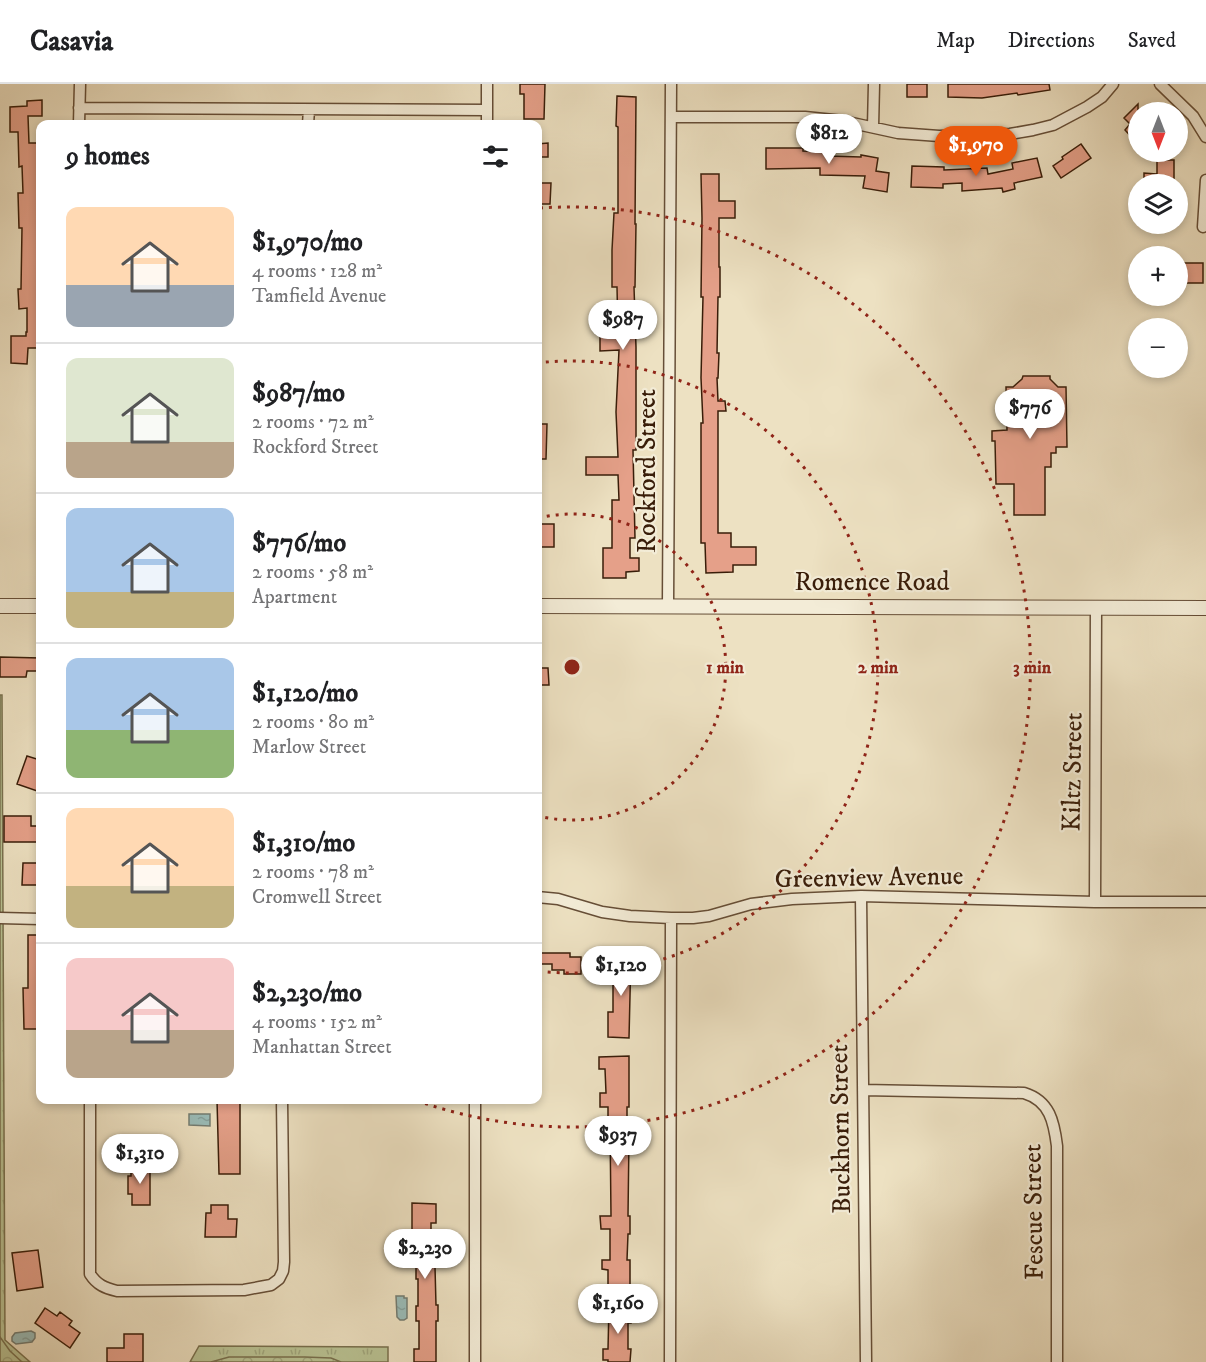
<!DOCTYPE html>
<meta charset="utf-8">
<style>
:root{--surface:#fff;--page:#f2f2f2;--text:#202124;--muted:#757577;--line:#e0e0e0;--accent:#ea580c}
body{margin:0;font-family:"IM FELL DW Pica",serif;background:var(--page);color:var(--text);height:100vh;display:flex;flex-direction:column;font-size:22px;white-space:nowrap}
*{box-sizing:border-box;margin:0}
p{font-size:20px;color:var(--muted)}
.icon{flex:none;width:33px;height:33px;fill:none;stroke:currentColor;stroke-width:2;stroke-linecap:round;stroke-linejoin:round}
.map{position:relative;flex:1;overflow:hidden}
.panel{position:absolute;left:36px;top:36px;width:506px;height:984px;display:flex;flex-direction:column;background:var(--surface);border-radius:12px;box-shadow:0 3px 9px #0003}
.panel>*{flex:none}
.needle{width:39px;rotate:180deg}
.tools{position:absolute;left:1128px;top:18px;display:grid;gap:12px}
.tools a{display:grid;place-items:center;width:60px;height:60px;border-radius:50%;background:var(--surface);box-shadow:0 3px 9px #0003;font-size:30px}
.price{position:absolute;translate:-50% -51px;padding:0 14px;border-radius:21px;background:#fff;color:#222;font-size:20px;line-height:39px;filter:drop-shadow(0 2px 3px #0008)}
.price::after{content:'';position:absolute;left:50%;top:36px;width:18px;height:14px;margin-left:-9px;background:inherit;clip-path:polygon(0 0,100% 0,50% 100%)}
.price.active{background:var(--accent);color:#fff}
ul{padding:0;list-style:none}
li{display:flex;align-items:center;gap:18px;height:150px;padding:0 30px}
li+li{border-top:2px solid var(--line)}
li span{display:grid;place-items:center;flex:none;width:168px;height:120px;border-radius:12px;color:#555}
li>.icon{margin-inline-start:auto}
span .icon{width:72px;height:72px;fill:#fffc;stroke-width:1}
li b{font-size:26px}
h2{display:flex;justify-content:space-between;align-items:center;height:72px;padding:0 30px;font-size:26px}
header{display:flex;align-items:center;gap:36px;box-sizing:border-box;height:84px;padding:0 30px;background:var(--surface);border-bottom:2px solid var(--line)}
header strong{font-size:28px}
nav{display:flex;gap:33px;margin-inline-start:auto;font-size:21px}
.map>svg:first-child{display:block}
.grass{fill:url(#grass-tufts);stroke:#79704e;stroke-width:1.5}
.forest{fill:url(#forest-crowns);stroke:#79704e;stroke-width:1.5}
.water{fill:url(#water-ripples);stroke:#737c72;stroke-width:1.5}
.building{fill:#e5a089;stroke:#391d09;stroke-width:1.5}
.lines{fill:none;stroke-linecap:round;stroke-linejoin:round}
.minor-casing{stroke:#664e37;stroke-width:13}
.tertiary-casing{stroke:#664e37;stroke-width:16}
.minor{stroke:#f3ecd7;stroke-width:10}
.tertiary{stroke:#f3ecd7;stroke-width:14}
.ring{fill:none;stroke:#8f2418;stroke-width:3;stroke-dasharray:3 6}
.labels{text-anchor:middle;dominant-baseline:central;stroke-width:4.5;stroke-linejoin:round;paint-order:stroke}
.street-label{font-size:26px;fill:#391d09;stroke:#f3ecd7}
.centre{fill:#8f2418;stroke:#f3ecd7;stroke-width:3}
.ring-label{font-size:18px;text-anchor:middle;font-weight:bold;fill:#8f2418;stroke:#f3ecd7;stroke-width:4.5;stroke-linejoin:round;paint-order:stroke}
</style>
<header>
<strong>Casavia</strong>
<nav><a>Map</a><a>Directions</a><a>Saved</a></nav>
</header>
<div class="map">
<svg width="1206" height="1278" viewBox="0 0 1206 1278">
<defs>
<pattern id="grass-tufts" width="24" height="20" patternUnits="userSpaceOnUse" patternTransform="scale(1.5)"><rect width="24" height="20" fill="#b9c293"/><path d="M3 7l-1-3M5 7V3M7 7l1-3M15 17l-1-3M17 17v-4M19 17l1-3" fill="none" stroke="#a0a67d"/></pattern>
<pattern id="forest-crowns" width="20" height="18" patternUnits="userSpaceOnUse" patternTransform="scale(1.5)"><rect width="20" height="18" fill="#b9c293"/><path d="M2 6a3 3 0 1 1 6 0M12 15a3 3 0 1 1 6 0" fill="none" stroke="#a0a67d"/></pattern>
<pattern id="water-ripples" width="26" height="14" patternUnits="userSpaceOnUse" patternTransform="scale(1.5)"><rect width="26" height="14" fill="#9abcb8"/><path d="M2 4q2-2 4 0t4 0M15 11q2-2 4 0t4 0" fill="none" stroke="#85a19d"/></pattern>
</defs>
<rect width="100%" height="100%" fill="#ede1c2"/>
<filter id="stains"><feTurbulence type="fractalNoise" baseFrequency=".00333" numOctaves="4"/><feColorMatrix values="0 0 0 0 .2 0 0 0 0 .09 0 0 0 0 .02 0 0 0 .5 -.17"/></filter>
<radialGradient id="worn" r=".72"><stop offset=".6" stop-color="#630" stop-opacity="0"/><stop offset="1" stop-color="#630" stop-opacity=".3"/></radialGradient>
<path class="grass" d="M 0,611 L 2,611 L 5,1256 L 30,1278 L 0,1278 Z
M 199,1262 L 388,1263 L 388,1278 L 190,1278 Z"/>
<path class="forest" d="M 0,1253 L 10,1267 L 22,1278 L 0,1278 Z
M 229,1273 L 305,1273 L 331,1274 L 341,1278 L 211,1278 Z"/>
<path class="water" d="M 189,1030 L 210,1030 L 210,1042 L 189,1041 Z
M 396,1212 L 404,1212 L 404,1214 L 407,1214 L 407,1234 L 404,1236 L 400,1236 L 397,1233 Z
M 31,1247 L 35,1249 L 35,1254 L 32,1258 L 16,1260 L 12,1257 L 12,1253 L 15,1249 Z"/>
<path class="building" d="M 520,0 L 545,0 L 544,35 L 524,35 L 524,10 L 520,10 Z
M 907,0 L 927,0 L 927,13 L 907,13 Z
M 948,0 L 1049,0 L 1050,6 L 1018,11 L 1017,9 L 982,14 L 948,13 Z
M 617,12 L 636,13 L 635,140 L 636,140 L 635,203 L 634,203 L 636,263 L 636,366 L 633,366 L 635,454 L 630,454 L 630,474 L 639,474 L 639,487 L 626,488 L 626,494 L 603,494 L 603,464 L 612,464 L 612,416 L 619,416 L 618,391 L 586,391 L 586,373 L 618,373 L 616,328 L 619,266 L 600,267 L 600,250 L 618,250 L 617,203 L 612,203 L 612,166 L 614,129 L 618,129 L 618,43 L 616,42 Z
M 42,16 L 42,32 L 28,32 L 29,59 L 40,59 L 40,84 L 39,84 L 39,96 L 38,97 L 40,190 L 37,190 L 38,226 L 40,226 L 40,264 L 28,264 L 27,280 L 11,279 L 11,252 L 26,252 L 26,248 L 27,248 L 27,224 L 19,225 L 18,205 L 21,205 L 22,144 L 19,144 L 18,109 L 23,109 L 22,82 L 19,83 L 18,48 L 10,48 L 10,23 L 27,22 L 27,17 Z
M 1138,20 L 1138,60 L 1125,46 L 1130,40 L 1124,34 Z
M 548,59 L 548,73 L 537,73 L 537,60 Z
M 1081,60 L 1091,74 L 1061,94 L 1053,82 L 1063,75 L 1062,73 Z
M 766,64 L 803,64 L 803,67 L 827,68 L 828,72 L 861,73 L 861,71 L 878,74 L 876,87 L 889,89 L 887,108 L 863,104 L 865,92 L 820,91 L 820,84 L 766,85 Z
M 1037,74 L 1042,93 L 1014,99 L 1015,105 L 1003,108 L 1002,104 L 962,107 L 962,99 L 943,100 L 943,104 L 911,103 L 912,82 L 944,83 L 944,86 L 987,84 L 988,90 L 1013,85 L 1012,79 Z
M 1157,76 L 1174,76 L 1174,100 L 1144,100 L 1144,89 L 1157,90 Z
M 701,90 L 719,90 L 719,117 L 735,117 L 735,134 L 719,134 L 719,183 L 720,183 L 720,213 L 718,213 L 717,269 L 719,269 L 718,294 L 717,294 L 718,317 L 725,317 L 726,327 L 718,327 L 718,449 L 731,449 L 731,463 L 756,463 L 756,481 L 733,481 L 733,488 L 706,489 L 705,459 L 701,459 L 701,339 L 703,339 L 701,294 L 703,213 L 701,213 L 702,134 Z
M 537,99 L 551,99 L 550,120 L 537,120 Z
M 1178,179 L 1203,179 L 1203,199 L 1178,199 Z
M 1023,292 L 1050,292 L 1050,295 L 1058,303 L 1066,303 L 1067,363 L 1056,363 L 1056,369 L 1051,369 L 1051,383 L 1045,383 L 1045,431 L 1014,431 L 1014,400 L 996,400 L 995,357 L 992,357 L 992,347 L 1007,346 L 1006,303 L 1013,303 L 1022,295 Z
M 537,340 L 547,340 L 546,375 L 537,375 Z
M 537,440 L 554,440 L 554,463 L 537,463 Z
M 0,573 L 40,574 L 40,587 L 27,587 L 26,593 L 0,593 Z
M 537,584 L 548,584 L 549,601 L 537,601 Z
M 27,672 L 40,676 L 40,708 L 17,700 Z
M 4,732 L 31,732 L 31,742 L 40,742 L 40,758 L 4,758 Z
M 23,779 L 40,779 L 40,801 L 22,801 Z
M 28,851 L 40,851 L 40,945 L 24,945 L 23,904 L 28,904 Z
M 537,869 L 570,869 L 570,873 L 581,873 L 581,890 L 564,890 L 564,886 L 552,886 L 552,880 L 537,880 Z
M 613,870 L 631,870 L 629,954 L 608,953 L 608,928 L 613,928 Z
M 629,972 L 629,1023 L 627,1023 L 627,1053 L 629,1053 L 628,1132 L 630,1132 L 630,1150 L 628,1150 L 627,1176 L 630,1176 L 630,1201 L 608,1201 L 608,1186 L 602,1185 L 602,1176 L 610,1176 L 610,1145 L 601,1145 L 600,1132 L 611,1132 L 610,1039 L 608,1039 L 608,1023 L 600,1023 L 600,1009 L 606,1009 L 605,985 L 599,985 L 599,973 Z
M 217,1016 L 240,1016 L 240,1090 L 219,1090 Z
M 131,1081 L 150,1081 L 150,1121 L 132,1121 L 132,1110 L 128,1110 L 128,1092 L 131,1092 Z
M 412,1119 L 436,1120 L 436,1139 L 431,1139 L 431,1163 L 437,1163 L 437,1183 L 435,1183 L 436,1221 L 438,1221 L 438,1237 L 436,1237 L 436,1278 L 414,1278 L 414,1265 L 419,1265 L 419,1237 L 416,1237 L 416,1222 L 418,1222 L 418,1195 L 416,1195 L 416,1177 L 409,1177 L 409,1163 L 412,1163 Z
M 211,1121 L 228,1121 L 228,1135 L 237,1135 L 236,1153 L 205,1153 L 206,1129 L 211,1129 Z
M 38,1166 L 43,1203 L 17,1207 L 12,1169 Z
M 609,1222 L 631,1222 L 631,1239 L 628,1239 L 628,1265 L 631,1265 L 630,1278 L 608,1278 L 608,1276 L 603,1276 L 603,1265 L 608,1265 Z
M 45,1224 L 57,1232 L 60,1228 L 72,1237 L 69,1241 L 80,1249 L 70,1264 L 35,1239 Z
M 124,1250 L 143,1250 L 143,1278 L 107,1278 L 107,1264 L 124,1264 Z"/>
<g class="lines">
<g class="minor-casing">
<path id="minor" d="M 1160,0 L 1193,32 L 1206,53
M 79,24 L 487,26
M 671,33 L 805,33 L 843,37 L 898,49 L 939,52 L 1010,50 L 1033,46 L 1053,41 L 1087,23 L 1102,13 L 1113,0
M 79,40 L 80,0
M 308,40 L 309,26
M 487,40 L 487,0
M 873,43 L 874,0
M 1203,143 L 1206,96
M 668,522 L 671,0
M 861,812 L 866,1278
M 537,813 L 558,815 L 602,828 L 630,832 L 671,834 L 693,834 L 709,832 L 751,820 L 792,815 L 861,812 L 1095,818 L 1206,818
M 1095,818 L 1096,523
M 0,834 L 40,835
M 863,1006 L 1024,1009 C 1050,1017 1054,1038 1057,1062 L 1057,1278
M 90,1016 L 90,1190 C 97,1201 105,1204 117,1207 L 244,1206 L 260,1203 L 271,1201 L 279,1195 L 283,1187 L 284,1178 L 282,1016
M 475,1016 L 475,1278
M 670,1278 L 671,834"/>
</g>
<g class="tertiary-casing">
<path id="tertiary" d="M 0,522 L 40,522
M 537,522 L 1206,524"/>
</g>
<use href="#minor" class="minor"/>
<use href="#tertiary" class="tertiary"/>
</g>
<g class="ring">
<path d="M538 434A153 153 0 1 1 538 732"/>
<path d="M537 279A306 306 0 1 1 537 887"/>
<path d="M540 124A460 460 0 1 1 418 1017"/>
</g>
<g class="labels">
<g class="street-label">
<text transform="translate(647 387) rotate(-90)">Rockford Street</text>
<text x="872" y="498">Romence Road</text>
<text transform="translate(1073 688) rotate(-89)">Kiltz Street</text>
<text transform="translate(869 794) rotate(-1)">Greenview Avenue</text>
<text transform="translate(841 1045) rotate(-91)">Buckhorn Street</text>
<text transform="translate(1034 1128) rotate(-91)">Fescue Street</text>
</g>
</g>
<circle cx="572" cy="583" r="9" class="centre"/>
<g class="ring-label">
<text x="725" y="589">1 min</text>
<text x="878" y="589">2 min</text>
<text x="1032" y="589">3 min</text>
</g>
<rect width="100%" height="100%" filter="url(#stains)"/>
<rect width="100%" height="100%" fill="url(#worn)"/>
</svg>
<div class="tools">
<a><svg class="needle" viewBox="-14 -14 28 28"><path d="M0-13l5 13h-10z" fill="#e53935"/><path d="M0 13l5-13h-10z" fill="#757577"/></svg></a>
<a><svg class="icon" aria-label="layers" viewBox="0 0 24 24"><path d="M12 4l9 5-9 5-9-5zM3 14l9 5 9-5"/></svg></a>
<a>+</a>
<a>−</a>
</div>
<b class="price" style="left:829px;top:81px">$812</b>
<b class="price active" style="left:976px;top:93px">$1,970</b>
<b class="price" style="left:623px;top:267px">$987</b>
<b class="price" style="left:1030px;top:356px">$776</b>
<b class="price" style="left:621px;top:913px">$1,120</b>
<b class="price" style="left:618px;top:1083px">$937</b>
<b class="price" style="left:140px;top:1101px">$1,310</b>
<b class="price" style="left:425px;top:1196px">$2,230</b>
<b class="price" style="left:618px;top:1251px">$1,160</b>
<section class="panel">
<h2>9 homes<svg class="icon" aria-label="filters" viewBox="0 0 24 24"><path d="M4 7h16M4 17h16"/><circle cx="9" cy="7" r="2"/><circle cx="15" cy="17" r="2"/></svg></h2>
<ul>
<li><span style="background:linear-gradient(#ffd9b3 65%,#9aa5b1 0)"><svg class="icon" aria-label="home" viewBox="0 0 24 24"><path d="M3 11l9-7 9 7M6 9v11h12V9"/></svg></span><div><b>$1,970/mo</b><p>4 rooms · 128 m²</p><p>Tamfield Avenue</p></div></li>
<li><span style="background:linear-gradient(#dfe7d0 70%,#b9a48a 0)"><svg class="icon" aria-label="home" viewBox="0 0 24 24"><path d="M3 11l9-7 9 7M6 9v11h12V9"/></svg></span><div><b>$987/mo</b><p>2 rooms · 72 m²</p><p>Rockford Street</p></div></li>
<li><span style="background:linear-gradient(#a9c7e8 70%,#c2b280 0)"><svg class="icon" aria-label="home" viewBox="0 0 24 24"><path d="M3 11l9-7 9 7M6 9v11h12V9"/></svg></span><div><b>$776/mo</b><p>2 rooms · 58 m²</p><p>Apartment</p></div></li>
<li><span style="background:linear-gradient(#a9c7e8 60%,#8fb573 0)"><svg class="icon" aria-label="home" viewBox="0 0 24 24"><path d="M3 11l9-7 9 7M6 9v11h12V9"/></svg></span><div><b>$1,120/mo</b><p>2 rooms · 80 m²</p><p>Marlow Street</p></div></li>
<li><span style="background:linear-gradient(#ffd9b3 65%,#c2b280 0)"><svg class="icon" aria-label="home" viewBox="0 0 24 24"><path d="M3 11l9-7 9 7M6 9v11h12V9"/></svg></span><div><b>$1,310/mo</b><p>2 rooms · 78 m²</p><p>Cromwell Street</p></div></li>
<li><span style="background:linear-gradient(#f6c9c9 60%,#b9a48a 0)"><svg class="icon" aria-label="home" viewBox="0 0 24 24"><path d="M3 11l9-7 9 7M6 9v11h12V9"/></svg></span><div><b>$2,230/mo</b><p>4 rooms · 152 m²</p><p>Manhattan Street</p></div></li>
</ul>
</section>
</div>
